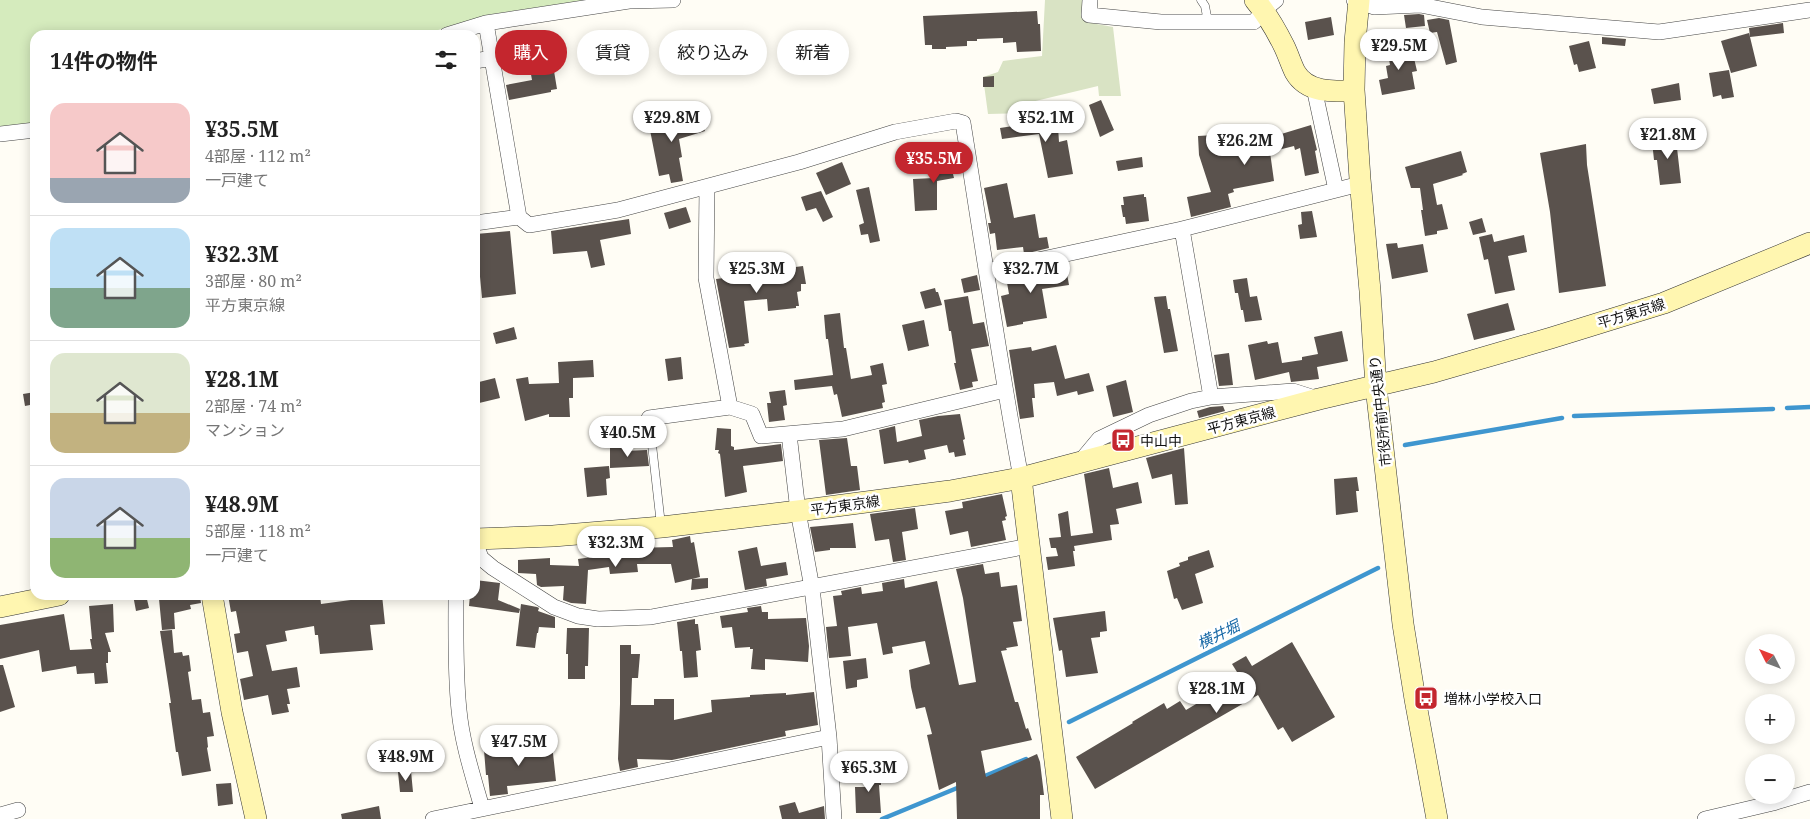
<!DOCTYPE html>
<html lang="ja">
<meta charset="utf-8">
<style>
:root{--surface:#fff;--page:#f6f6f6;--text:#222;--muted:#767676;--line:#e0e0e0;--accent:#c4262e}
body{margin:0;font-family:"Noto Serif","Noto Sans JP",serif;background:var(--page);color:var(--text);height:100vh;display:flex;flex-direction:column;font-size:19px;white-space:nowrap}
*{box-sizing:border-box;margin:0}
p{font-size:16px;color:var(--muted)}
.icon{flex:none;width:28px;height:28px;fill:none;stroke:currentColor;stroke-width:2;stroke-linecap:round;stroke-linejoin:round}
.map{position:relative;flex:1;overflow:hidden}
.drawer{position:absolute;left:30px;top:30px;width:450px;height:570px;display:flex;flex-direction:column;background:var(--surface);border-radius:15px;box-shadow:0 2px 12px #0003}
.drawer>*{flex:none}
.top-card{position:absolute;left:495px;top:30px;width:475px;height:45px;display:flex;gap:10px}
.needle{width:32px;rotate:312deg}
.controls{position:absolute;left:1745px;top:634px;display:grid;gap:10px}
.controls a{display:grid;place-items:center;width:50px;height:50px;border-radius:50%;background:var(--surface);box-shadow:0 2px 12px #0003;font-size:25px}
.price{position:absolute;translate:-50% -42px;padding:0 11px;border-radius:18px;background:#fff;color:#222;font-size:16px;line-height:32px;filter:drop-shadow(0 1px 2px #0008)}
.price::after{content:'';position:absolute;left:50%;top:30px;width:15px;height:11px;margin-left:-8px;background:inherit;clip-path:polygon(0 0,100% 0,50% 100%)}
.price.current{background:var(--accent);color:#fff}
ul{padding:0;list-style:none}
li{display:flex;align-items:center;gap:15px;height:125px;padding:0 20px}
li+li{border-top:1px solid var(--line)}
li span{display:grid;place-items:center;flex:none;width:140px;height:100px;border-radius:15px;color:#555}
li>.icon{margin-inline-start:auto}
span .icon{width:60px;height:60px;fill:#fffc;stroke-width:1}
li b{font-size:21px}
h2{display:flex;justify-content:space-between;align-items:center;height:60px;padding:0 20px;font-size:21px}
.chip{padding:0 18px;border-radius:22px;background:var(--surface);box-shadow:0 2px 12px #0003;font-size:18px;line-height:45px}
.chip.current{background:var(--accent);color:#fff}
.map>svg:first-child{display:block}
.green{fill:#d5ebbd}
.cemetery{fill:#d9e3c4}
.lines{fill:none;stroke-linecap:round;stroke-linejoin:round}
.stream{stroke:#3f96cf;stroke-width:4.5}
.building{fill:#5a524d}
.lane-casing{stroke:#444;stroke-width:9}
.street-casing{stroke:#444;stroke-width:16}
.secondary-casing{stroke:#333;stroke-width:22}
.lane{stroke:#fff;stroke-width:8}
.street{stroke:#fff;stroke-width:15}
.secondary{stroke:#fff6b0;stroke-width:21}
.labels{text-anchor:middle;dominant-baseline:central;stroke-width:5;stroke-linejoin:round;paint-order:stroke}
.street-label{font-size:14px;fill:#111;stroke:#fff}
.poi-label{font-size:14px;fill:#111;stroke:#fff;text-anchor:start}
.water-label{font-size:15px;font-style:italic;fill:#1768a6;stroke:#fff}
</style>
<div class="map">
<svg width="1810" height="819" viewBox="0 0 1810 819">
<rect width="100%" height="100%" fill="#fffdf5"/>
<path class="green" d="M 0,0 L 587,0 L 487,15 L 422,35 L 35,35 L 35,124 L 0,128 Z"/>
<path class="cemetery" d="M 1045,0 L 1084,0 L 1086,22 L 1113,27 L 1121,96 L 1099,96 L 1098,86 L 1023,104 L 1023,113 L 988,114 L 983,77 L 998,72 L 1003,61 L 1042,56 Z"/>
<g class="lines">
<path class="stream" d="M 1787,408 L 1810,407
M 1574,416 L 1773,409
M 1405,445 L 1562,418
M 1069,722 L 1378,568
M 980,778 L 1026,759
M 882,819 L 962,786"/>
</g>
<path class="building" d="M 1037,11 L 1038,24 L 1040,24 L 1041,51 L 1017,52 L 1016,42 L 1003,43 L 1003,38 L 977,39 L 977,41 L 967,41 L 967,46 L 946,47 L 946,49 L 932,49 L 932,45 L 925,45 L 923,16 Z
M 1419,14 L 1424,15 L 1425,26 L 1406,28 L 1404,15 Z
M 1331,17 L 1334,35 L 1308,40 L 1305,22 Z
M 1439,18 L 1449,20 L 1457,62 L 1446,65 L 1437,32 L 1430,33 L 1427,20 Z
M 1783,23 L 1784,33 L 1750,37 L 1757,66 L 1731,73 L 1721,41 L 1749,33 L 1750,37 L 1749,28 Z
M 1602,37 L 1626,39 L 1625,46 L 1602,44 Z
M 1402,41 L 1405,56 L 1413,54 L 1417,71 L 1412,72 L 1415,89 L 1382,95 L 1379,80 L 1388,78 L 1386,66 L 1390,65 L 1389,59 L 1391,59 L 1388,44 Z
M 1589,41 L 1596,68 L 1579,72 L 1577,64 L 1574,65 L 1569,46 Z
M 553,65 L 557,89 L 551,90 L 551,92 L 509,100 L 506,85 L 532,80 L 530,69 Z
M 1729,70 L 1734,97 L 1722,99 L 1721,95 L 1713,97 L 1709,73 Z
M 994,76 L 994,87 L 983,87 L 983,77 Z
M 1679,83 L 1681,100 L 1654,104 L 1651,89 Z
M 1101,100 L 1114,130 L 1100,137 L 1089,105 Z
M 1057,112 L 1059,142 L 1067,140 L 1073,174 L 1048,178 L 1039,134 L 1002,139 L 1000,128 L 1038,122 L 1037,114 Z
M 698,114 L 705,131 L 679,139 L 682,157 L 679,158 L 683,181 L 671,183 L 669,174 L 659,176 L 650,130 L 647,131 L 645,119 L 657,117 L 658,123 Z
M 1311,125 L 1317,150 L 1315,151 L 1319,173 L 1305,176 L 1300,148 L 1295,150 L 1294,146 L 1270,152 L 1274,181 L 1233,189 L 1234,192 L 1228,194 L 1231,207 L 1191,217 L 1187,197 L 1211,192 L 1199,155 L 1198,136 L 1215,135 L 1218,139 L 1229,137 L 1232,151 L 1263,145 L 1262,140 L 1278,138 L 1278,135 Z
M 1679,137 L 1680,148 L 1677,148 L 1681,183 L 1660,185 L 1657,160 L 1654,160 L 1652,141 Z
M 1586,144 L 1587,165 L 1606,286 L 1559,293 L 1550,212 L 1540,153 Z
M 1461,151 L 1467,172 L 1462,174 L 1463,175 L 1433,184 L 1437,205 L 1442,204 L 1448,229 L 1437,231 L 1437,234 L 1425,236 L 1421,210 L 1423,210 L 1420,188 L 1411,188 L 1405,167 Z
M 957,157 L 960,173 L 953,174 L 954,178 L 937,181 L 937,210 L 915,211 L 913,179 L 934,178 L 932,168 L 935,168 L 934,161 Z
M 1142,157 L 1143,167 L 1118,171 L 1116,161 Z
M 842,162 L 851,184 L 826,195 L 816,173 Z
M 1007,183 L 1014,218 L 1035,214 L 1039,238 L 1047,237 L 1049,248 L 1024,254 L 1023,247 L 997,250 L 995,233 L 990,234 L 988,223 L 991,223 L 984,188 Z
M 869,187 L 880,241 L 870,243 L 868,234 L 861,235 L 859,225 L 864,223 L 856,190 Z
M 821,191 L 833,217 L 823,222 L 816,208 L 806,211 L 801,197 Z
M 1144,194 L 1144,197 L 1146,197 L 1149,221 L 1126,224 L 1125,217 L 1123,217 L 1121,205 L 1124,205 L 1123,197 Z
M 686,207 L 691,222 L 669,229 L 664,213 Z
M 1312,211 L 1317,237 L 1300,239 L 1298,225 L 1302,224 L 1301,212 Z
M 1482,218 L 1486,232 L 1473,235 L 1469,222 Z
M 629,219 L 631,234 L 600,240 L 605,265 L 591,268 L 587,251 L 553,254 L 551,231 Z
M 510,231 L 516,294 L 482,298 L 476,234 Z
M 1492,234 L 1494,242 L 1524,235 L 1527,252 L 1508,256 L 1515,290 L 1495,294 L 1488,259 L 1484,260 L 1479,237 Z
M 1397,243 L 1398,248 L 1423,244 L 1428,272 L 1392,279 L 1386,244 Z
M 748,257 L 760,257 L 760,260 L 780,258 L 781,269 L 803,266 L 806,284 L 801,284 L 801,291 L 797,292 L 799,306 L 796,306 L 796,308 L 768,311 L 767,299 L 744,301 L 749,343 L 744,344 L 745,346 L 729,348 L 716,279 L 748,275 Z
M 1063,264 L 1064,268 L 1066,268 L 1069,285 L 1042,289 L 1047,318 L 1023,322 L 1023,324 L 1007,327 L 1001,296 L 1009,294 L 1006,277 Z
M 977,275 L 980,290 L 964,293 L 961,279 Z
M 1247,278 L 1250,297 L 1257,296 L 1262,320 L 1245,322 L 1243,310 L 1241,310 L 1238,293 L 1235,293 L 1233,280 Z
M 935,288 L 936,292 L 938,292 L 942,305 L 925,309 L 920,292 Z
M 968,296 L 973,324 L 984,322 L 989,346 L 971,349 L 978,381 L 972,382 L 973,387 L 960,390 L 954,363 L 956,363 L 951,331 L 949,331 L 944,300 Z
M 1166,296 L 1168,309 L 1170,309 L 1178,351 L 1164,353 L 1154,297 Z
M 1508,303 L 1515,330 L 1474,340 L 1467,314 Z
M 840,313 L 844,348 L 846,348 L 851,379 L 872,375 L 870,366 L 883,363 L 887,384 L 882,385 L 885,402 L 882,403 L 883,408 L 842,417 L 837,394 L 834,395 L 832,386 L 795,390 L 794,380 L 833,375 L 828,339 L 826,339 L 824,315 Z
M 924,320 L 929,346 L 908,351 L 902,325 Z
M 514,327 L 517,339 L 496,344 L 493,333 Z
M 1342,331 L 1348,361 L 1317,367 L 1319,379 L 1291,382 L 1289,372 L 1255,380 L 1248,345 L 1267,341 L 1268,344 L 1278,342 L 1282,363 L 1302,360 L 1302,357 L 1318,354 L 1314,337 Z
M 1056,345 L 1065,379 L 1089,373 L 1094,391 L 1078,395 L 1077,391 L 1057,396 L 1054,382 L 1034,384 L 1035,398 L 1032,398 L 1034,417 L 1020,419 L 1009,350 L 1031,347 L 1032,351 Z
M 1229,353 L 1233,385 L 1219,386 L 1214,355 Z
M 681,357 L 683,379 L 668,381 L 665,359 Z
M 593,360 L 594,377 L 573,378 L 573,398 L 569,398 L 570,417 L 549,417 L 549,414 L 525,421 L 516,379 L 528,377 L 529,384 L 559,383 L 558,362 Z
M 495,378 L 500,398 L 475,404 L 475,383 Z
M 1126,380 L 1133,412 L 1113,417 L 1106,386 Z
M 785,390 L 787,405 L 783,406 L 785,420 L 769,422 L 767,403 L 771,403 L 769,392 Z
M 35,392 L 35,404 L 25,406 L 23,394 Z
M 1223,406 L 1225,411 L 1199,418 L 1197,411 L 1210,407 Z
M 960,414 L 965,439 L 963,440 L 966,455 L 955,457 L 954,452 L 949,453 L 947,445 L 924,450 L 926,459 L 909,463 L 908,460 L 884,464 L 879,430 L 895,426 L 897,442 L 922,436 L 919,420 L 938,416 Z
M 717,428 L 731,429 L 731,446 L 734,447 L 734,450 L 781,444 L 783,461 L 743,466 L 747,492 L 725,497 L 720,454 L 718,453 L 719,450 L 715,450 Z
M 847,438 L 851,466 L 857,466 L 860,490 L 826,495 L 819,440 Z
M 610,447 L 624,447 L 624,451 L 647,450 L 649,466 L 610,468 Z
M 1184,448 L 1188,504 L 1175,505 L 1172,474 L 1152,479 L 1146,458 Z
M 609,466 L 610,478 L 606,479 L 607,495 L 587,497 L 584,468 Z
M 1109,468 L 1113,488 L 1138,482 L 1142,503 L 1116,509 L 1119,524 L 1110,525 L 1112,540 L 1074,546 L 1075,551 L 1073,551 L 1075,566 L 1048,570 L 1046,557 L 1058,556 L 1056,548 L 1051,548 L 1049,538 L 1061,537 L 1058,514 L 1068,511 L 1071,536 L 1093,533 L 1084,474 Z
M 1357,477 L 1359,491 L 1356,491 L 1358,512 L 1336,515 L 1334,479 Z
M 1002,494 L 1007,516 L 1005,517 L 1006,520 L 1002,521 L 1006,540 L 971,547 L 968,531 L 950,535 L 945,511 L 963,508 L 962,502 Z
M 915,508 L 918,529 L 902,532 L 906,560 L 893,562 L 889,539 L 875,541 L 870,514 Z
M 853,523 L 856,548 L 830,548 L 830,550 L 815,552 L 810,527 Z
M 690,536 L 691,543 L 694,542 L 700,577 L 692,579 L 708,578 L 708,588 L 691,590 L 692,579 L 675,583 L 671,564 L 637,564 L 638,572 L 610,574 L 609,567 L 588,570 L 586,604 L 571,603 L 563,600 L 564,586 L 541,587 L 537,585 L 536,574 L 518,573 L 518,560 L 550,558 L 550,565 L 579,566 L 578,559 L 619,553 L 619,547 L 632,546 L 632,548 L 673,547 L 672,540 Z
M 757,547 L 761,566 L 786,562 L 788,575 L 766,579 L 767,586 L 745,590 L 738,551 Z
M 1209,550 L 1214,567 L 1195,574 L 1203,603 L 1182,610 L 1177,598 L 1174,599 L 1167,571 L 1180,566 L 1179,563 L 1188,560 L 1188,557 Z
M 983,564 L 985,574 L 999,572 L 1001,587 L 1017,585 L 1022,621 L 1013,622 L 1018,646 L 1006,648 L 1007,650 L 1001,651 L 1015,702 L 1018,702 L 1026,729 L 1028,728 L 1032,740 L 981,751 L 986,777 L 1037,754 L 1040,762 L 1044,795 L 1040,795 L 1040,819 L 957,819 L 956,782 L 939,790 L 927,735 L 932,734 L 925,707 L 916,709 L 911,687 L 909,670 L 930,664 L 925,641 L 892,647 L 893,653 L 883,655 L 877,623 L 848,627 L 851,656 L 829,658 L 826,627 L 837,626 L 833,596 L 842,595 L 841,591 L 861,587 L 862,594 L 883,591 L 882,583 L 904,579 L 905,588 L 937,581 L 959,685 L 976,682 L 963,598 L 956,569 Z
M 475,580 L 500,583 L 498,600 L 520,609 L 519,613 L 469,606 L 470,595 L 475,595 Z
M 133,595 L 146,595 L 149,608 L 136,611 Z
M 170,595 L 200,595 L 201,603 L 190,605 L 191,609 L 174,613 L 175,629 L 162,630 L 159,599 L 170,597 Z
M 228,595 L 320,595 L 321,604 L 358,599 L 358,595 L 382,595 L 385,624 L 370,625 L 373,650 L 320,654 L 318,635 L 315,635 L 314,626 L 285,631 L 287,641 L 266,645 L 272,671 L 297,667 L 300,687 L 287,689 L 290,704 L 287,704 L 289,712 L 272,715 L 268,695 L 244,700 L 240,679 L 253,676 L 248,651 L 237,653 L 234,634 L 240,633 L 236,611 L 231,612 Z
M 113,604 L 114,632 L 105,633 L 111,652 L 108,652 L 108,663 L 106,663 L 108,683 L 95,684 L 94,673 L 77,674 L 76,666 L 42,672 L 39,650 L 0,659 L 0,625 L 64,614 L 70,650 L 92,649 L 90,639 L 92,639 L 89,606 Z
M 521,604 L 537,607 L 539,608 L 538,611 L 555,617 L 555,628 L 539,627 L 538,633 L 537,633 L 535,648 L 516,646 Z
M 761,606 L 762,612 L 768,612 L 768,619 L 806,618 L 809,646 L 808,662 L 765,659 L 765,670 L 751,669 L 753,649 L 750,649 L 750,647 L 735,648 L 732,627 L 722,628 L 720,616 L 748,612 L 747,608 Z
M 1105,611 L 1107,631 L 1100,632 L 1100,637 L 1091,638 L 1098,673 L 1066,677 L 1062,650 L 1059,651 L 1053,618 Z
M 695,619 L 695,624 L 698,624 L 701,650 L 696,651 L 698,677 L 684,678 L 682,651 L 680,651 L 677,622 Z
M 567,628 L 589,628 L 588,666 L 585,666 L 585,679 L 568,679 L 568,654 L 566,654 Z
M 172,630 L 174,653 L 182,652 L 183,656 L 189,655 L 191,671 L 188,672 L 192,700 L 201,699 L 203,713 L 210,712 L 214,736 L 207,737 L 208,747 L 207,748 L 211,771 L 182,776 L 178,752 L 176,752 L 169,703 L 171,703 L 160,631 Z
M 1292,642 L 1335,717 L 1292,742 L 1283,727 L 1278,730 L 1258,695 L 1095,789 L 1076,757 L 1133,723 L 1132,722 L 1164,703 L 1167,709 L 1180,701 L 1186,710 L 1218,691 L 1215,685 L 1237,672 L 1232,664 L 1246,656 L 1252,666 Z
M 620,645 L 631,645 L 631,654 L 640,654 L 638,678 L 632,678 L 631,705 L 654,705 L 654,699 L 674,699 L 674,720 L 712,712 L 711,700 L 750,697 L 750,695 L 786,693 L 786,695 L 814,692 L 818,725 L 785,731 L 786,736 L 672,760 L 637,759 L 638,767 L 620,771 L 618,759 L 620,704 Z
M 866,658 L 868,678 L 857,680 L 857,687 L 846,689 L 843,661 Z
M 0,665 L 3,665 L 15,707 L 0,712 Z
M 552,744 L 556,781 L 507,786 L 508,794 L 490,796 L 488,775 L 486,775 L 484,750 Z
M 881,768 L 881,785 L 879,785 L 881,813 L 856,813 L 855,787 L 866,787 L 865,769 Z
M 411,771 L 413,792 L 400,792 L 398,772 Z
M 231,783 L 233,804 L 218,806 L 216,784 Z
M 795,802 L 799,813 L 824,806 L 825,819 L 782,819 L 779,806 Z
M 379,806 L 381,819 L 342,819 L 341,814 Z"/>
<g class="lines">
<g class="lane-casing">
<path id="lane" d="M 1201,0 L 1205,6 L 1208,22
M 649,418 L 661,525"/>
</g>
<g class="street-casing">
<path id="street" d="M 1090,0 L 1089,15 L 1161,22 L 1254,22 L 1264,10 L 1276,0
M 1354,0 L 1374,7 L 1420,5 L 1482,17 L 1659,32 L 1810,10
M 486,23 L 519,217 L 529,225 L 618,210 L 799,162 L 895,132 L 956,121 L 963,123 C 982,241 999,360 1021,478
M 447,35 L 486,23 L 629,1 L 673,0
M 475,61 L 492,58
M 1314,88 L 1336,190
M 0,134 L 35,130
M 707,187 L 706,278 L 730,407
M 475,223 L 519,217
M 1182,229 L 1211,397 L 1293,391 L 1318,399
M 987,271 L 1182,229 L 1360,184
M 649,418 L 730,407 L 752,414 L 761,436 L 843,429 L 1005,390
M 789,434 L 798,511 L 812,588 L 829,737 L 834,819
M 1079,463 L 1099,439 L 1149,415 L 1191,401 L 1211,397
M 475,541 L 481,558 L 493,568 L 554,607 L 578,616 L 598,619 L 651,617 L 1029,546
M 456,595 C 456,633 455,672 459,710 C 462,743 473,776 482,808
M 0,815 L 18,810
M 433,819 L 829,737
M 1705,819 L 1773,803 L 1810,792"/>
</g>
<g class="secondary-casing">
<path id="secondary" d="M 1255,0 C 1267,14 1276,30 1284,46 C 1288,54 1291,64 1295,72 C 1307,93 1333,92 1354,90
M 1359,0 L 1355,42 L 1354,90 L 1360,179 L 1370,291 L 1376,387 L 1403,624 L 1415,699 L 1437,819
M 1021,478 L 1062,819
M 475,539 L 553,536 L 662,527 L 798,511 L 950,491 L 1021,478 L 1319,399 L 1434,372 L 1551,338 L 1664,303 L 1810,243
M 212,595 L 232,712 L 256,819
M 0,607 L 59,595"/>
</g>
<use href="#lane" class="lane"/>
<use href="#street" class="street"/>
<use href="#secondary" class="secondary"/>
</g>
<defs>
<g id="bus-square" transform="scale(1.25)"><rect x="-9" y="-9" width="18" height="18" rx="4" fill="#c4262e" stroke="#fff"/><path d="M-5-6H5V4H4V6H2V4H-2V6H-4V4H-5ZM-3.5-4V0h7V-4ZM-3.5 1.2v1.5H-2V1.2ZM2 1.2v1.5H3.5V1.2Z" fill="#fff"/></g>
</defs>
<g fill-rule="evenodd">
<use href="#bus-square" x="1123" y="440"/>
<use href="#bus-square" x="1426" y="698"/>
</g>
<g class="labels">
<g class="street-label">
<text transform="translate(1631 313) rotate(-17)">平方東京線</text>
<text transform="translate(1380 411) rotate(-96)">市役所前中央通り</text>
<text transform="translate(1241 420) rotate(-15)">平方東京線</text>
<text transform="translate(845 505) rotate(-8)">平方東京線</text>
</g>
<g class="poi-label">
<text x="1140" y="440">中山中</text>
<text x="1444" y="698">増林小学校入口</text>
</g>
<g class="water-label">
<text transform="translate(1218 634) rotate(-26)">横井堀</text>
</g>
</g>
</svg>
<div class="controls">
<a><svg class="needle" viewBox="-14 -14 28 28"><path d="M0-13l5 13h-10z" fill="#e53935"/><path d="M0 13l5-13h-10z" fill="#767676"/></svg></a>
<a>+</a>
<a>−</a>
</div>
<b class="price" style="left:1399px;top:71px">¥29.5M</b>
<b class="price" style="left:672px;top:143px">¥29.8M</b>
<b class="price" style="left:1046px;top:143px">¥52.1M</b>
<b class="price" style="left:1668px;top:160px">¥21.8M</b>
<b class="price" style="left:1245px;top:166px">¥26.2M</b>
<b class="price current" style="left:934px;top:184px">¥35.5M</b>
<b class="price" style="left:757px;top:294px">¥25.3M</b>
<b class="price" style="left:1031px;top:294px">¥32.7M</b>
<b class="price" style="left:628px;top:458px">¥40.5M</b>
<b class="price" style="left:616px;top:568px">¥32.3M</b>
<b class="price" style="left:1217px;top:714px">¥28.1M</b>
<b class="price" style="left:519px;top:767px">¥47.5M</b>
<b class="price" style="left:406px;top:782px">¥48.9M</b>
<b class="price" style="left:869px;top:793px">¥65.3M</b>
<div class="top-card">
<a class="chip current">購入</a>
<a class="chip">賃貸</a>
<a class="chip">絞り込み</a>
<a class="chip">新着</a>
</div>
<section class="drawer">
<h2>14件の物件<svg class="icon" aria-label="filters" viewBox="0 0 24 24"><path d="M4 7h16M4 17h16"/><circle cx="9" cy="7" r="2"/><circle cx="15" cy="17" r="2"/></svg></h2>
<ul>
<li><span style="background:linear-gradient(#f6c9c9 75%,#9aa5b1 0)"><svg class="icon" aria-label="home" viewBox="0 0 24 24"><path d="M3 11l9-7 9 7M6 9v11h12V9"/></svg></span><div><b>¥35.5M</b><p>4部屋 · 112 m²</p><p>一戸建て</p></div></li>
<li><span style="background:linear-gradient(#bfe0f5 60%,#7fa58c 0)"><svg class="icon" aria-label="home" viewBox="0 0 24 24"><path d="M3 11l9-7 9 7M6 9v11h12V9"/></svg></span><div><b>¥32.3M</b><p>3部屋 · 80 m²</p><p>平方東京線</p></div></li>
<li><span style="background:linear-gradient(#dfe7d0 60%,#c2b280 0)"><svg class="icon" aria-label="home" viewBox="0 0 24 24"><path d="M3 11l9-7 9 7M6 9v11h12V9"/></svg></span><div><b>¥28.1M</b><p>2部屋 · 74 m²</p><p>マンション</p></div></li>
<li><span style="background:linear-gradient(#c9d6e8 60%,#8fb573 0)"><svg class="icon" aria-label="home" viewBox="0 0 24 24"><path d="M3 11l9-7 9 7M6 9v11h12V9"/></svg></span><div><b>¥48.9M</b><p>5部屋 · 118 m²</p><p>一戸建て</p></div></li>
</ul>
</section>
</div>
